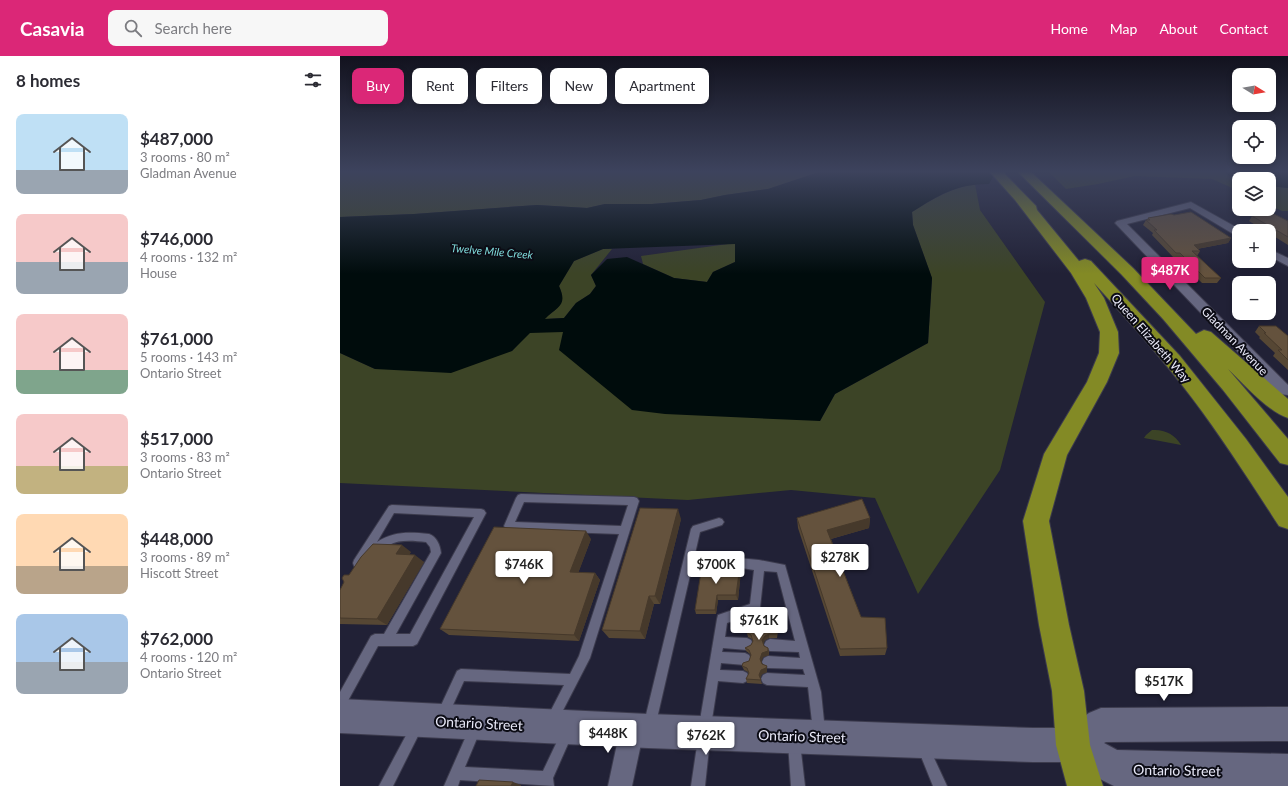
<!DOCTYPE html>
<meta charset="utf-8">
<style>
:root{--surface:#fff;--page:#f7f7f7;--text:#2b2b33;--muted:#7c7c81;--accent:#db2777}
body{margin:0;font-family:Lato,sans-serif;background:var(--page);color:var(--text);height:100vh;display:flex;flex-direction:column;font-size:15px;white-space:nowrap}
*{box-sizing:border-box;margin:0}
p{font-size:13px;color:var(--muted)}
.icon{flex:none;width:22px;height:22px;fill:none;stroke:currentColor;stroke-width:2;stroke-linecap:round;stroke-linejoin:round}
.map{position:relative;flex:1;overflow:hidden}
.side{display:flex;flex-direction:column;background:var(--surface);width:340px}
.side>*{flex:none}
.hud{position:absolute;left:12px;top:12px;width:380px;height:36px;display:flex;gap:8px}
.needle{width:26px;rotate:101deg}
.controls{position:absolute;left:892px;top:12px;display:grid;gap:8px}
.controls a{display:grid;place-items:center;width:44px;height:44px;border-radius:8px;background:var(--surface);box-shadow:0 2px 6px #0003;font-size:20px}
.price{position:absolute;translate:-50% -34px;padding:0 9px;border-radius:4px;background:#fff;color:#222;font-size:13px;line-height:26px;filter:drop-shadow(0 1px 2px #0008)}
.price::after{content:'';position:absolute;left:50%;top:24px;width:12px;height:9px;margin-left:-6px;background:inherit;clip-path:polygon(0 0,100% 0,50% 100%)}
.price.current{background:var(--accent);color:#fff}
ul{padding:0;list-style:none}
li{display:flex;align-items:center;gap:12px;height:100px;padding:0 16px}
li span{display:grid;place-items:center;flex:none;width:112px;height:80px;border-radius:8px;color:#555}
li>.icon{margin-inline-start:auto}
span .icon{width:48px;height:48px;fill:#fffc;stroke-width:1}
li b{font-size:17px}
h2{display:flex;justify-content:space-between;align-items:center;height:48px;padding:0 16px;font-size:17px}
.chip{padding:0 14px;border-radius:8px;background:var(--surface);box-shadow:0 2px 6px #0003;font-size:14px;line-height:36px}
.chip.current{background:var(--accent);color:#fff}
header{display:flex;align-items:center;gap:24px;box-sizing:border-box;height:56px;padding:0 20px;background:var(--accent);color:#fff}
header strong{font-size:19px}
nav{display:flex;gap:22px;margin-inline-start:auto;font-size:14px}
.search{width:280px;height:36px;background:var(--page);display:flex;align-items:center;gap:10px;box-sizing:border-box;padding:0 14px;border-radius:8px;color:var(--muted);font-size:15px}
main{display:flex;flex:1;min-height:0}
.map>svg:first-child{display:block}
.green{fill:#3c4426}
.water{fill:#000c0c;fill-rule:evenodd}
.lines{fill:none;stroke-linecap:round;stroke-linejoin:round}
.service-casing{stroke:#3c3b4d;stroke-width:2}
.minor-casing{stroke:#3c3b4d;stroke-width:2}
.secondary-casing{stroke:#3c3b4d;stroke-width:2}
.motorway-casing{stroke:#3c3b4d;stroke-width:2}
.service{fill:#666780;fill-rule:evenodd}
.minor{fill:#666780;fill-rule:evenodd}
.secondary{fill:#666780;fill-rule:evenodd}
.motorway{fill:#838a25;fill-rule:evenodd}
.wall{fill:#564734}
.shaded-wall{fill:#46392b}
.building{fill:#64523d;stroke:#46392b}
.labels{text-anchor:middle;dominant-baseline:central;stroke-width:4;stroke-linejoin:round;paint-order:stroke}
.far-water-label{font-size:11px;font-style:italic;fill:#80dddd;stroke:#0c0c15}
.street-label{font-size:12px;fill:#eaeaf9;stroke:#0c0c15}
.near-street-label{font-size:14px;fill:#eaeaf9;stroke:#0c0c15}
</style>
<header>
<strong>Casavia</strong>
<div class="search"><svg class="icon" aria-label="search" viewBox="0 0 24 24"><circle cx="10" cy="10" r="6"/><path d="M15 15l6 6"/></svg>Search here</div>
<nav><a>Home</a><a>Map</a><a>About</a><a>Contact</a></nav>
</header>
<main>
<section class="side">
<h2>8 homes<svg class="icon" aria-label="filters" viewBox="0 0 24 24"><path d="M4 7h16M4 17h16"/><circle cx="9" cy="7" r="2"/><circle cx="15" cy="17" r="2"/></svg></h2>
<ul>
<li><span style="background:linear-gradient(#bfe0f5 70%,#9aa5b1 0)"><svg class="icon" aria-label="home" viewBox="0 0 24 24"><path d="M3 11l9-7 9 7M6 9v11h12V9"/></svg></span><div><b>$487,000</b><p>3 rooms · 80 m²</p><p>Gladman Avenue</p></div></li>
<li><span style="background:linear-gradient(#f6c9c9 60%,#9aa5b1 0)"><svg class="icon" aria-label="home" viewBox="0 0 24 24"><path d="M3 11l9-7 9 7M6 9v11h12V9"/></svg></span><div><b>$746,000</b><p>4 rooms · 132 m²</p><p>House</p></div></li>
<li><span style="background:linear-gradient(#f6c9c9 70%,#7fa58c 0)"><svg class="icon" aria-label="home" viewBox="0 0 24 24"><path d="M3 11l9-7 9 7M6 9v11h12V9"/></svg></span><div><b>$761,000</b><p>5 rooms · 143 m²</p><p>Ontario Street</p></div></li>
<li><span style="background:linear-gradient(#f6c9c9 65%,#c2b280 0)"><svg class="icon" aria-label="home" viewBox="0 0 24 24"><path d="M3 11l9-7 9 7M6 9v11h12V9"/></svg></span><div><b>$517,000</b><p>3 rooms · 83 m²</p><p>Ontario Street</p></div></li>
<li><span style="background:linear-gradient(#ffd9b3 65%,#b9a48a 0)"><svg class="icon" aria-label="home" viewBox="0 0 24 24"><path d="M3 11l9-7 9 7M6 9v11h12V9"/></svg></span><div><b>$448,000</b><p>3 rooms · 89 m²</p><p>Hiscott Street</p></div></li>
<li><span style="background:linear-gradient(#a9c7e8 60%,#9aa5b1 0)"><svg class="icon" aria-label="home" viewBox="0 0 24 24"><path d="M3 11l9-7 9 7M6 9v11h12V9"/></svg></span><div><b>$762,000</b><p>4 rooms · 120 m²</p><p>Ontario Street</p></div></li>
</ul>
</section>
<div class="map">
<svg width="948" height="730" viewBox="0 0 948 730">
<rect width="100%" height="100%" fill="#212136"/>
<path class="green" d="M 0,116 L 479,116 L 428,133 L 385,139 L 361,144 L 312,148 L 265,148 L 247,152 L 197,149 L 74,158 L 0,161 Z
M 709,116 L 885,116 L 890,122 L 899,124 L 899,135 L 872,123 L 795,120 L 758,128 L 726,133 Z
M 635,128 L 640,154 L 705,246 L 660,414 L 578,538 L 535,442 L 451,434 L 348,444 L 0,427 L 0,297 L 35,313 L 172,295 L 189,276 L 224,276 L 480,365 L 495,338 L 588,287 L 592,222 L 573,169 L 572,156 C 593,143 610,132 635,128 Z
M 929,130 L 948,132 L 948,155 L 942,155 L 929,149 Z
M 395,187 L 395,206 L 373,216 L 367,226 L 334,222 L 303,208 L 301,200 Z
M 263,193 L 272,193 L 251,219 L 256,230 L 250,238 L 236,247 L 224,262 L 204,263 C 218,251 227,249 219,230 L 234,205 Z
M 812,374 C 824,373 835,378 841,389 L 804,382 L 806,379 Z"/>
<path class="water" d="M 479,116 L 693,116 L 669,117 L 654,119 L 649,128 C 616,128 599,139 572,156 L 573,169 L 592,222 L 588,287 L 495,338 L 480,365 L 325,358 L 292,354 L 219,294 L 223,276 L 190,277 L 172,295 L 111,317 L 35,313 L 0,297 L 0,161 L 74,158 L 197,149 L 247,152 L 265,148 L 312,148 L 361,144 L 385,139 L 428,133 ZM 395,188 L 395,206 L 373,216 L 367,226 L 334,222 L 287,201 L 267,203 L 251,219 L 256,230 L 250,238 L 236,247 L 224,262 L 205,263 C 218,250 228,250 219,230 L 234,205 L 263,193 Z
M 885,116 L 948,116 L 948,132 L 929,130 L 929,123 C 914,123 895,128 885,116 Z"/>
<g class="lines">
<g class="service-casing">
<path id="service" d="M 181,438 L 294,441 L 297,442 L 299,445 L 250,602 L 217,666 L 213,668 L 209,666 L 207,662 L 224,629 L 124,625 L 107,662 L 103,664 L 99,662 L 97,658 L 117,615 L 121,613 L 230,618 L 239,600 L 279,478 L 169,474 L 166,473 L 164,470 L 176,442 L 178,439 ZM 184,446 L 288,449 L 281,470 L 175,466 Z
M 52,449 L 141,453 L 144,454 L 146,457 L 77,588 L 73,590 L 38,590 L 4,652 L 0,654 L 0,636 L 31,580 L 35,578 L 44,578 L 91,496 L 90,491 L 86,486 C 74,485 60,483 49,489 C 44,492 39,496 33,498 L 30,497 L 22,510 L 18,512 L 14,510 L 13,507 L 14,504 L 49,450 ZM 54,457 L 134,461 L 70,578 L 56,578 L 101,497 C 100,489 97,481 89,478 C 69,476 54,475 37,486 Z
M 379,462 L 382,463 L 384,466 L 382,469 L 360,476 L 316,667 L 314,671 L 310,673 L 306,671 L 304,667 L 351,473 L 353,470 Z
M 387,501 L 419,504 L 445,509 L 481,636 L 485,675 L 483,679 L 479,681 L 475,679 L 473,675 L 468,631 L 427,629 L 423,627 L 421,623 L 423,619 L 427,617 L 465,619 L 463,613 L 428,612 L 424,610 L 422,606 L 424,602 L 428,600 L 460,602 L 459,596 L 430,595 L 426,593 L 424,589 L 426,585 L 430,583 L 455,585 L 437,516 L 424,515 L 420,552 L 419,556 L 387,567 L 385,581 L 407,582 L 411,584 L 413,588 L 411,592 L 407,594 L 383,592 L 382,596 L 405,597 L 409,599 L 411,603 L 409,607 L 405,609 L 381,607 L 380,614 L 403,615 L 407,617 L 409,621 L 407,625 L 403,627 L 378,625 L 371,670 L 369,674 L 365,676 L 361,674 L 359,670 L 377,563 L 378,559 L 410,548 L 414,514 L 383,509 L 382,506 L 383,503 Z
M 76,666 L 80,668 L 82,672 L 53,730 L 39,730 L 72,668 Z
M 134,669 L 138,671 L 140,675 L 125,711 L 203,715 L 222,675 L 226,673 L 230,675 L 232,679 L 213,722 L 214,730 L 120,724 L 118,730 L 104,730 L 130,671 Z
M 364,677 L 368,679 L 370,683 L 365,730 L 351,730 L 358,683 L 360,679 Z
M 454,681 L 458,683 L 460,687 L 465,730 L 451,730 L 448,687 L 450,683 Z
M 584,687 L 588,689 L 607,730 L 593,730 L 578,693 L 580,689 Z"/>
</g>
<g class="minor-casing">
<path id="minor" d="M 851,146 L 903,175 L 899,175 L 899,180 L 895,179 L 850,152 L 787,168 L 948,329 L 948,339 L 938,338 L 775,167 L 777,165 Z
M 929,193 L 948,202 L 948,210 L 929,200 Z
M 292,662 L 300,666 L 304,674 L 292,730 L 268,730 L 280,674 L 284,666 Z"/>
</g>
<g class="secondary-casing">
<path id="secondary" d="M 0,643 L 308,658 L 693,672 L 728,672 L 749,657 L 761,652 L 948,651 L 948,685 L 766,686 L 764,687 L 777,694 L 948,698 L 948,730 L 774,730 L 762,724 L 730,706 L 693,706 L 308,692 L 0,677 Z"/>
</g>
<g class="motorway-casing">
<path id="motorway" d="M 650,116 L 663,116 L 696,150 L 697,154 L 739,205 L 745,203 L 751,205 L 840,300 L 906,383 L 948,441 L 948,473 L 939,470 C 911,427 883,383 852,342 C 822,302 788,264 754,227 L 764,242 L 778,276 L 779,297 L 767,326 L 727,399 L 709,465 L 729,569 L 744,635 L 750,689 L 763,730 L 727,730 L 716,689 L 712,635 L 699,569 L 683,465 L 704,398 L 747,326 L 759,297 L 760,276 L 746,242 L 731,217 L 675,144 Z
M 678,116 L 691,116 L 793,212 L 856,278 L 864,274 L 871,276 L 948,343 L 948,362 C 927,355 904,328 888,313 L 948,383 L 948,409 L 940,407 L 883,334 L 823,263 L 781,218 Z"/>
</g>
<use href="#service" class="service"/>
<use href="#minor" class="minor"/>
<use href="#secondary" class="secondary"/>
<use href="#motorway" class="motorway"/>
</g>
<path class="wall" d="M 834,159 L 891,182 L 888,187 L 857,193 L 860,195 L 857,200 L 881,222 L 877,227 L 862,227 L 837,202 L 834,202 L 812,179 L 813,177 L 803,169 L 806,164 L 807,164 L 808,162 Z
M 912,160 L 948,165 L 948,189 L 929,177 L 929,175 L 925,175 L 909,165 Z
M 919,270 L 948,280 L 948,314 L 933,300 L 935,297 L 919,282 L 920,281 L 915,276 Z
M 457,462 L 530,462 L 529,472 L 491,483 L 521,561 L 547,592 L 545,599 L 500,600 L 458,472 Z
M 341,463 L 320,548 L 314,548 L 305,583 L 269,582 L 262,574 Z
M 251,483 L 238,517 L 255,517 L 260,524 L 239,585 L 109,579 L 100,573 Z
M 71,496 L 69,499 L 84,506 L 47,569 L 0,568 L 0,534 Z
M 401,515 L 398,544 L 378,544 L 376,558 L 356,558 L 355,554 Z
M 439,562 L 437,582 L 429,582 L 425,584 L 423,588 L 424,590 L 428,592 L 429,596 L 429,599 L 423,601 L 421,605 L 422,608 L 427,610 L 427,616 L 422,618 L 420,622 L 422,628 L 407,627 L 406,623 L 409,618 L 408,616 L 404,614 L 402,610 L 409,605 L 411,599 L 410,598 L 406,595 L 405,592 L 411,589 L 413,585 L 412,583 L 408,581 L 407,577 Z"/>
<path class="shaded-wall" d="M 891,182 L 888,187 L 851,194 L 854,189 Z
M 338,453 L 341,463 L 320,548 L 315,540 Z
M 530,462 L 529,472 L 487,484 L 487,474 Z
M 246,475 L 251,483 L 236,523 L 230,516 Z
M 62,489 L 71,496 L 65,505 L 56,498 Z
M 75,499 L 84,506 L 47,569 L 37,563 Z
M 400,510 L 401,515 L 398,544 L 396,539 Z
M 255,517 L 260,524 L 239,585 L 234,579 Z
M 377,539 L 378,544 L 376,558 L 375,554 Z
M 309,540 L 314,548 L 305,583 L 300,575 Z
M 438,558 L 439,562 L 437,582 L 437,578 Z
M 429,578 L 429,582 L 425,584 L 423,588 L 422,584 L 425,580 Z
M 428,592 L 429,599 L 423,601 L 421,607 L 420,603 L 422,597 Z
M 427,610 L 427,616 L 422,618 L 420,622 L 419,619 L 421,614 Z
M 173,726 L 181,729 L 181,730 L 171,730 Z"/>
<path class="building" d="M 851,156 L 891,182 L 854,189 L 860,195 L 852,195 L 881,222 L 865,222 L 840,197 L 836,197 L 814,174 L 817,174 L 806,164 L 810,164 L 808,162 L 831,158 L 834,159 Z
M 932,157 L 948,165 L 948,181 L 912,160 Z
M 919,270 L 936,270 L 948,280 L 948,304 L 938,294 L 942,294 L 924,277 L 926,277 Z
M 522,443 L 530,462 L 487,474 L 521,561 L 545,562 L 547,592 L 500,593 L 457,462 Z
M 300,452 L 338,453 L 315,540 L 309,540 L 300,575 L 262,574 Z
M 154,471 L 246,475 L 230,516 L 255,517 L 234,579 L 100,573 Z
M 33,488 L 62,489 L 56,498 L 75,499 L 37,563 L 0,562 L 0,534 L 4,526 L 2,522 L 4,519 L 9,519 L 21,501 Z
M 362,510 L 400,510 L 396,539 L 377,539 L 375,554 L 355,554 Z
M 409,557 L 438,558 L 437,578 L 429,578 L 425,580 L 422,584 L 424,590 L 428,592 L 428,595 L 422,597 L 420,603 L 422,608 L 427,610 L 426,612 L 421,614 L 419,619 L 421,624 L 406,623 L 409,617 L 407,612 L 402,610 L 403,607 L 409,605 L 411,599 L 409,594 L 405,592 L 411,589 L 413,585 L 411,579 L 407,577 Z
M 139,724 L 173,726 L 171,730 L 136,730 Z"/>
<linearGradient id="sky" x2="0" y2="1"><stop stop-color="#12121e"/><stop offset="0.53" stop-color="#3d435d"/><stop offset="1" stop-color="#3d435d" stop-opacity="0"/></linearGradient>
<rect width="948" height="218" fill="url(#sky)"/>
<g class="labels">
<g class="far-water-label">
<text transform="translate(152 195) rotate(5)">Twelve Mile Creek</text>
</g>
<g class="street-label">
<text transform="translate(811 282) rotate(49)">Queen Elizabeth Way</text>
<text transform="translate(895 285) rotate(46)">Gladman Avenue</text>
</g>
<g class="near-street-label">
<text transform="translate(139 667) rotate(3)">Ontario Street</text>
<text transform="translate(462 680) rotate(2)">Ontario Street</text>
<text transform="translate(837 714) rotate(1)">Ontario Street</text>
</g>
</g>
</svg>
<div class="controls">
<a><svg class="needle" viewBox="-14 -14 28 28"><path d="M0-13l5 13h-10z" fill="#e53935"/><path d="M0 13l5-13h-10z" fill="#7c7c81"/></svg></a>
<a><svg class="icon" aria-label="locate" viewBox="0 0 24 24"><circle cx="12" cy="12" r="6"/><path d="M12 2v4M12 18v4M2 12h4M18 12h4"/></svg></a>
<a><svg class="icon" aria-label="layers" viewBox="0 0 24 24"><path d="M12 4l9 5-9 5-9-5zM3 14l9 5 9-5"/></svg></a>
<a>+</a>
<a>−</a>
</div>
<b class="price current" style="left:830px;top:235px">$487K</b>
<b class="price" style="left:500px;top:522px">$278K</b>
<b class="price" style="left:184px;top:529px">$746K</b>
<b class="price" style="left:376px;top:529px">$700K</b>
<b class="price" style="left:419px;top:585px">$761K</b>
<b class="price" style="left:824px;top:646px">$517K</b>
<b class="price" style="left:268px;top:698px">$448K</b>
<b class="price" style="left:366px;top:700px">$762K</b>
<div class="hud">
<a class="chip current">Buy</a>
<a class="chip">Rent</a>
<a class="chip">Filters</a>
<a class="chip">New</a>
<a class="chip">Apartment</a>
</div>
</div>
</main>
